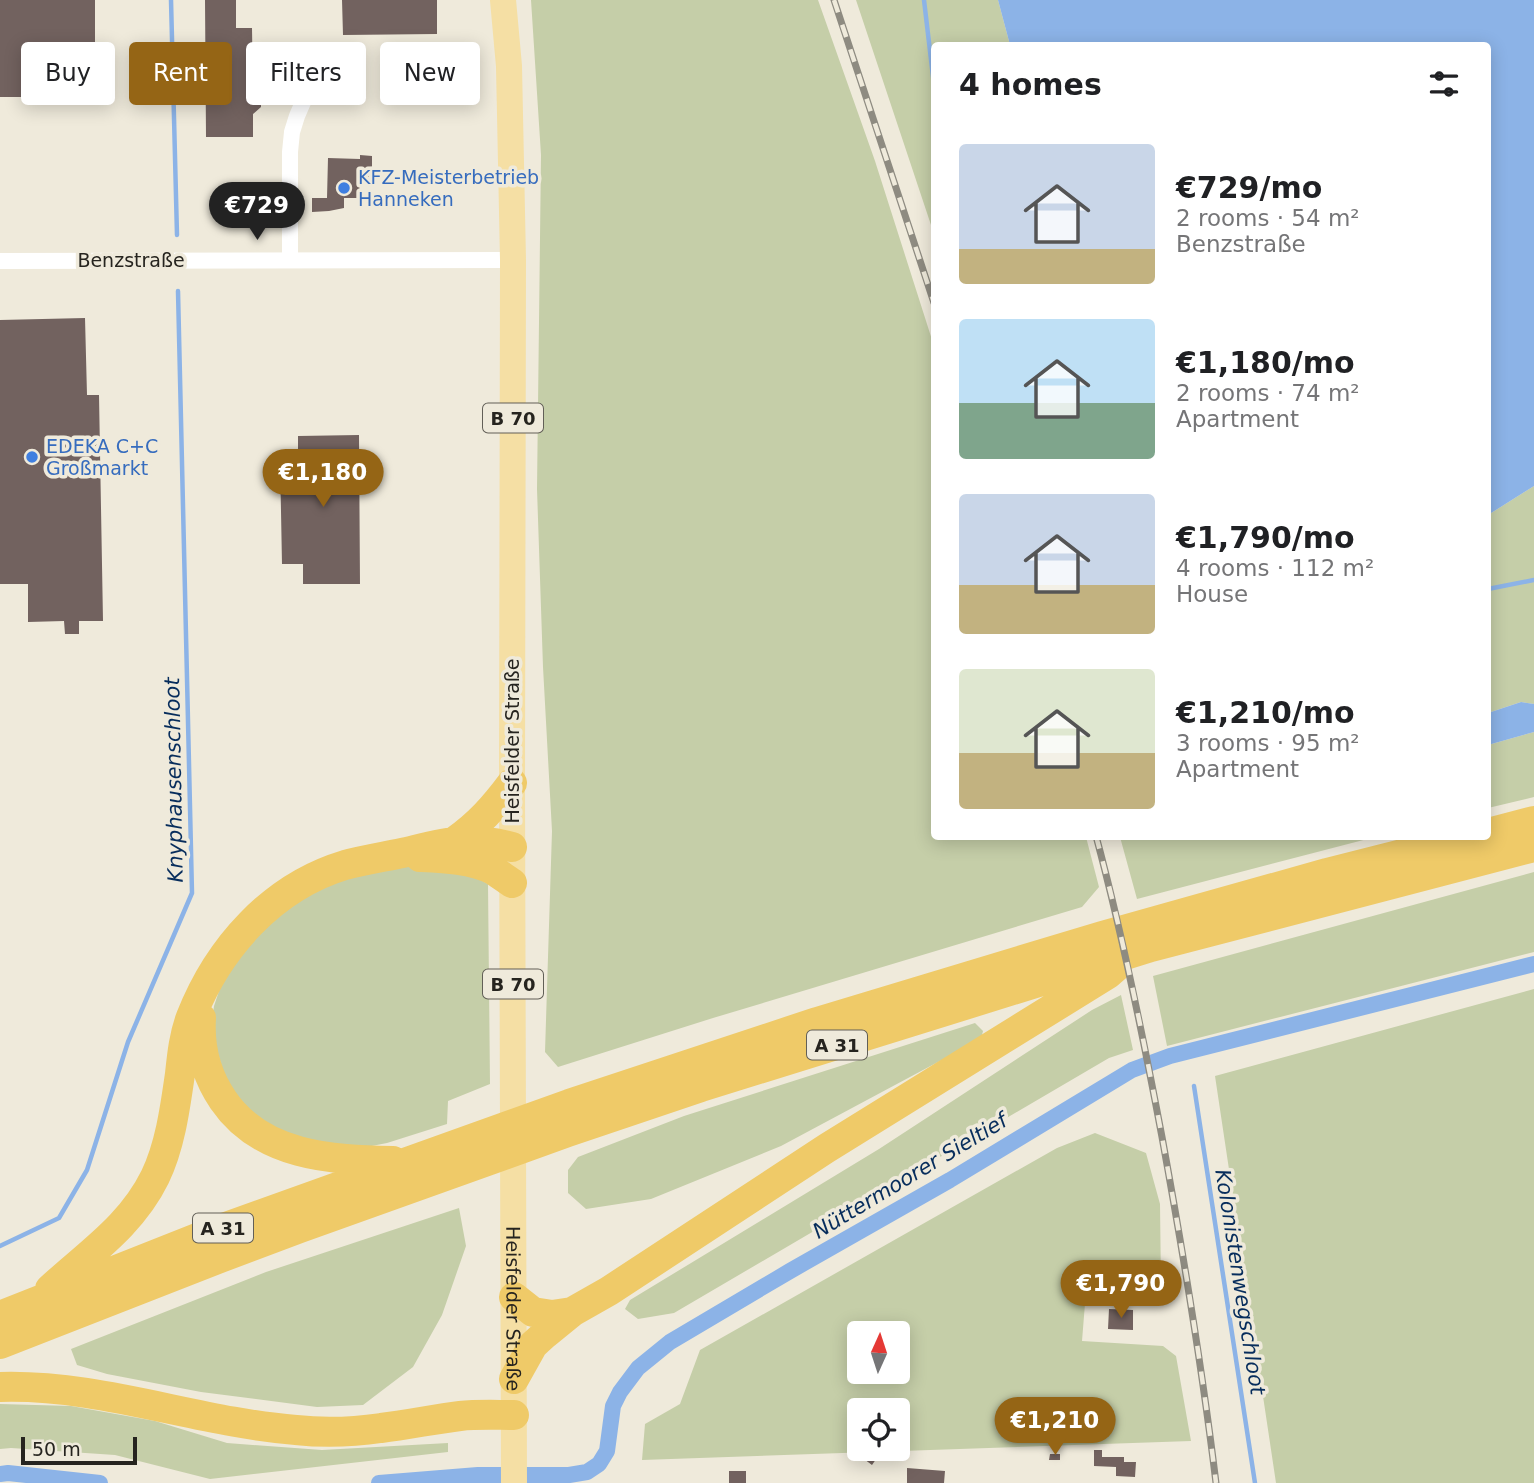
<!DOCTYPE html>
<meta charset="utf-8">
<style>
:root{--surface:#fff;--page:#f6f6f6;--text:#202124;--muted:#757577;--accent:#956515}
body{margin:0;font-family:"DejaVu Sans",sans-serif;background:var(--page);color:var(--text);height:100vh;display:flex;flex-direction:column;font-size:26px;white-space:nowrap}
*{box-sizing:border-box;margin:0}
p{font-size:23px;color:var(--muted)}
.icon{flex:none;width:38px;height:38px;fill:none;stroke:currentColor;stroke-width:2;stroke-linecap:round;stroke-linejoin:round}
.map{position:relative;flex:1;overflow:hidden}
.sheet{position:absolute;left:931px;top:42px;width:560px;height:798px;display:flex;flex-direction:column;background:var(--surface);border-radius:7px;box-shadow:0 4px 18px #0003}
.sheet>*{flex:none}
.hud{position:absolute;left:21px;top:42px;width:665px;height:63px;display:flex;gap:14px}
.needle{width:46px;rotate:3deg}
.fabs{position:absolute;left:847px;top:1321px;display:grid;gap:14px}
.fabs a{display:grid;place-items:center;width:63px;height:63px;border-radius:7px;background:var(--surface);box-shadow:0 4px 18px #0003;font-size:35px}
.scale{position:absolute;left:21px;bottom:18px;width:116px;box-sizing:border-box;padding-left:7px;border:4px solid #26241f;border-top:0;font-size:19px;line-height:24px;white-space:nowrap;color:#26241f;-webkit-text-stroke:5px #efeadb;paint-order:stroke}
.price{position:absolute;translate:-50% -60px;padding:0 16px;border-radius:24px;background:var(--accent);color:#fff;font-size:23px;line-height:46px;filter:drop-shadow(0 2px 4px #0008)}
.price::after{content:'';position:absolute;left:50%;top:42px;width:21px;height:16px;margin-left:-10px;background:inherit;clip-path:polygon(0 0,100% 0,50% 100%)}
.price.on{background:#222;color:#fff}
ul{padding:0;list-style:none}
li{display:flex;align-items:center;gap:21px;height:175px;padding:0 28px}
li span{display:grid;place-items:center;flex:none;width:196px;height:140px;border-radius:7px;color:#555}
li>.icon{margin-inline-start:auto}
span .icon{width:84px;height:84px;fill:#fffc;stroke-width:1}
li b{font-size:30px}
h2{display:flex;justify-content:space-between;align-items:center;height:84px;padding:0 28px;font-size:30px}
.tag{padding:0 24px;border-radius:7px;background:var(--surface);box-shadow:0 4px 18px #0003;font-size:24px;line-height:63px}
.tag.on{background:var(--accent);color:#fff}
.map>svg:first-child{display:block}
.green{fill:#c5cea8;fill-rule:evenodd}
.water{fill:#8cb3e7}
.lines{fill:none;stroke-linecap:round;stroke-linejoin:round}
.stream{stroke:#8cb3e7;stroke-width:4.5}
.canal{stroke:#8cb3e7;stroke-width:16}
.building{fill:#72625f}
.minor{stroke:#fff;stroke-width:16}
.primary{stroke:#f5dfa4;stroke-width:26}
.motorway{stroke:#efca68;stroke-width:30}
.rail-casing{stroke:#8e8b81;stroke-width:7}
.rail{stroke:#efeadb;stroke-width:4.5;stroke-dasharray:13;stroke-linecap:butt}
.shop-dot{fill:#3f7fe0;stroke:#efeadb;stroke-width:2.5}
.labels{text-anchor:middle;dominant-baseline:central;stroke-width:7;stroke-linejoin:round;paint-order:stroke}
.shield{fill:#efeadb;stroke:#625f57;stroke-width:2}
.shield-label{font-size:18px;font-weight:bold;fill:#26241f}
.shop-label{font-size:19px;fill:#366cbe;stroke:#efeadb;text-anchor:start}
.street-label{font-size:19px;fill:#26241f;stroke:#efeadb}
.water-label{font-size:21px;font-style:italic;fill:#072d5c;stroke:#efeadb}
</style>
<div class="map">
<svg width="1534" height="1483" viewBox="0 0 1534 1483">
<rect width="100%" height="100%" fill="#efeadb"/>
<path class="green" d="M 531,0 L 818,0 L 875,161 L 934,346 L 934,836 L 1086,837 L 1099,887 L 1082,907 L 713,1018 L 558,1067 L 545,1052 L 552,831 L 543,667 L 537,489 L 541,155 Z
M 856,0 L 998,0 L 1010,45 L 934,46 L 934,234 Z
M 1534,486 L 1534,704 L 1521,702 L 1488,713 L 1488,515 Z
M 1534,732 L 1534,797 L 1488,808 L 1488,745 Z
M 1120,837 L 1120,836 L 1375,837 L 1137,899 Z
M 379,865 L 453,865 L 488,884 L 490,1084 L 448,1101 L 447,1124 L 387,1143 L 351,1150 L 303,1147 L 230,1097 L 211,1028 L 214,1006 L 226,970 L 283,904 Z
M 1534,872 L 1534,952 L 1167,1046 L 1153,976 Z
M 1534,989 L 1534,1483 L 1276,1483 L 1215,1076 Z
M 1121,995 L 1133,1050 L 1109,1058 L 674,1313 L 638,1319 L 625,1309 L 630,1300 L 879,1149 L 1092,1010 Z
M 975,1023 L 983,1031 L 981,1039 L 781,1146 L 651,1199 L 586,1209 L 568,1193 L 568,1170 L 578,1157 L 684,1116 Z
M 1095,1133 L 1146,1153 L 1160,1204 L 1161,1285 L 1086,1291 L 1082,1341 L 1163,1346 L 1176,1356 L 1191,1441 L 642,1460 L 645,1424 L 680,1404 L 700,1350 L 1057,1148 ZM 859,1334 L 898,1334 L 898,1372 L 859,1372 ZM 859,1410 L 898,1410 L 898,1449 L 859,1449 Z
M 459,1208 L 466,1246 L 442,1315 L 413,1367 L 363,1405 L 317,1407 L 201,1392 L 107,1374 L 77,1365 L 71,1349 L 266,1272 Z
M 0,1404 L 71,1406 L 155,1421 L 227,1443 L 322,1450 L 448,1443 L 448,1452 L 210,1479 L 115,1455 L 11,1448 L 0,1449 Z"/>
<path class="water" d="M 998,0 L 1534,0 L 1534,486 L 1488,515 L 1488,46 L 1010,45 Z
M 1521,702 L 1534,704 L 1534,732 L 1488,745 L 1488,713 Z"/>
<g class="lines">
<path class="stream" d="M 171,0 L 177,235
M 924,0 L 934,85
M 1488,589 L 1534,580
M 1194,1086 L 1255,1483
M 0,1246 L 59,1218 L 87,1170 L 128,1042 L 192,893 L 178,291"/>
<path class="canal" d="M 0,1474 L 8,1473 L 100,1483
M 379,1483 L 478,1475 L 569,1475 L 587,1472 L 599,1464 L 607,1451 L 613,1406 L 620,1392 L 638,1368 L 670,1342 L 790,1271 L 950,1180 L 1132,1070 L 1170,1056 L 1534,964"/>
</g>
<path class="building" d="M 0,0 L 95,0 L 95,86 L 27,85 L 27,97 L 0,97 Z
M 205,0 L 236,0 L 236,28 L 252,28 L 253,93 L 261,100 L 261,107 L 253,114 L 253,137 L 206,137 Z
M 342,0 L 437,0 L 437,34 L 343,35 Z
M 360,155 L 372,156 L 372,178 L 360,177 L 359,198 L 344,198 L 344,208 L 329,211 L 312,212 L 312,198 L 327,198 L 328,158 L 360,159 Z
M 85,318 L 87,395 L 99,395 L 103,621 L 79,621 L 79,634 L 65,634 L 64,621 L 28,622 L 28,584 L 0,584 L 0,320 Z
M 359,435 L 360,584 L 303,584 L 303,564 L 282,564 L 280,458 L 298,458 L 298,436 Z
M 1109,1309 L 1133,1310 L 1133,1330 L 1108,1329 Z
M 865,1449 L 883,1449 L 872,1465 L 860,1456 Z
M 1094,1450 L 1102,1450 L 1102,1457 L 1124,1457 L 1124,1462 L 1136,1462 L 1135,1477 L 1116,1476 L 1116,1467 L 1094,1466 Z
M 1050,1454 L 1060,1454 L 1060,1460 L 1049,1460 Z
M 907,1468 L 945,1471 L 944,1483 L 907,1483 Z
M 729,1471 L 746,1471 L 746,1483 L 729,1483 Z"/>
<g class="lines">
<path class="minor" d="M 290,260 L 290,152 L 292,132 L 297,116 L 310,86
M 0,261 L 513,260"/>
<path class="primary" id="s1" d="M 503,0 L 509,66 L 513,260 L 512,783 L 514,1483"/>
<path class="motorway" d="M 1488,833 L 1534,821
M 455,841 C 479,824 494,807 512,783
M 420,857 C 443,858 472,859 493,870 C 499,874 506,879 512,883
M 201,1018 C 199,1049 206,1075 223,1100 C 261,1156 331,1160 393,1161
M 50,1289 C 89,1253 131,1226 155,1177 C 170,1146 175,1109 180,1074 C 182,1055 184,1035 191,1017 C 218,948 272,887 345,865 C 364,860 383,857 402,853 C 445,843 468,835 512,847
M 514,1297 L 533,1312 L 552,1315 L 572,1312
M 0,1316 L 220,1229 L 569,1104 L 817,1022 L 1102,936 L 1327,873 L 1473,836
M 0,1344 L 220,1258 L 300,1228 L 568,1132 L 701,1087 L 1151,947 L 1534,847
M 514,1379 L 533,1345 L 545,1334 L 572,1312 L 609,1291 L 827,1148 L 1108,974 L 1116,967
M 0,1387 C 101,1384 196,1422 296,1430 C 324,1433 353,1432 381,1428 C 408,1425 434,1419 460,1416 C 478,1414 496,1415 514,1415"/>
<g class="rail-casing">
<path id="rail" d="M 834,0 L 934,303
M 1096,836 C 1123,936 1143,1036 1162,1137 C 1183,1252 1202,1367 1216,1483"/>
</g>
<use href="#rail" class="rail"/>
</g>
<g class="shop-dot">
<circle cx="344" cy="188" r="7"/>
<circle cx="32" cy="457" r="7"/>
</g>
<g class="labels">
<g class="shield">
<rect x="483" y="403.5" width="60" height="29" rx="5"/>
<rect x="483" y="969.5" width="60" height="29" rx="5"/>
<rect x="807" y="1030.5" width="60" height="29" rx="5"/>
<rect x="193" y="1213.5" width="60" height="29" rx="5"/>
</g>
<g class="shield-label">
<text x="513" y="418">B 70</text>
<text x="513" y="984">B 70</text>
<text x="837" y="1045">A 31</text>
<text x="223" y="1228">A 31</text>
</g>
<g class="shop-label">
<text x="358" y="177">KFZ-Meisterbetrieb<tspan x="358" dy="22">Hanneken</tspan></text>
<text x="46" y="446">EDEKA C+C<tspan x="46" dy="22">Großmarkt</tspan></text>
</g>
<g class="street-label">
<text x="131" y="260">Benzstraße</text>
<text transform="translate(512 741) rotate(-90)">Heisfelder Straße</text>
<text stroke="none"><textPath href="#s1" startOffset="1309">Heisfelder Straße</textPath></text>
</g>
<g class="water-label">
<text transform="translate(174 780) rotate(-91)">Knyphausenschloot</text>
<text transform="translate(910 1176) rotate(-31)">Nüttermoorer Sieltief</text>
<text transform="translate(1240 1282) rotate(81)">Kolonistenwegschloot</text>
</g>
</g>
</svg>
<div class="fabs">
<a><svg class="needle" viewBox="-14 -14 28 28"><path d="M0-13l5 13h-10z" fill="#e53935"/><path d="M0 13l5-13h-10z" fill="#757577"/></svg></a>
<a><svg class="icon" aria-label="locate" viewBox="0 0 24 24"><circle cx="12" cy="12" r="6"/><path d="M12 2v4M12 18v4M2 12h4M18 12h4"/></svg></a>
</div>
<div class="scale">50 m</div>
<b class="price on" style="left:257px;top:242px">€729</b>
<b class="price" style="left:323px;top:509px">€1,180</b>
<b class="price" style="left:1121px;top:1320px">€1,790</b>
<b class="price" style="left:1055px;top:1457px">€1,210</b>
<div class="hud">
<a class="tag">Buy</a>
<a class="tag on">Rent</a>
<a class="tag">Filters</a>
<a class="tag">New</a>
</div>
<section class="sheet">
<h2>4 homes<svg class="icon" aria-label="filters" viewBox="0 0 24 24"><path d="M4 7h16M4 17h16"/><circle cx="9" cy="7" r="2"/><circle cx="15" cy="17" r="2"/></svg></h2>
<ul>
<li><span style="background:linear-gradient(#c9d6e8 75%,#c2b280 0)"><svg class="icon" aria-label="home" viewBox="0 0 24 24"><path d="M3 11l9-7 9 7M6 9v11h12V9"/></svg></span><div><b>€729/mo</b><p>2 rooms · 54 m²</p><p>Benzstraße</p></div></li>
<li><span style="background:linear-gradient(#bfe0f5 60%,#7fa58c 0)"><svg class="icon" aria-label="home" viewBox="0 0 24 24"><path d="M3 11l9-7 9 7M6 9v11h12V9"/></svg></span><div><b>€1,180/mo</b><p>2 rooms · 74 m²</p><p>Apartment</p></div></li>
<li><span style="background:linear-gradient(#c9d6e8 65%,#c2b280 0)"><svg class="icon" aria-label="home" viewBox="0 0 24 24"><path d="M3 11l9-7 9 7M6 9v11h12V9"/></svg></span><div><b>€1,790/mo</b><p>4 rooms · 112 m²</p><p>House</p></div></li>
<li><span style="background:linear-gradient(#dfe7d0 60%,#c2b280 0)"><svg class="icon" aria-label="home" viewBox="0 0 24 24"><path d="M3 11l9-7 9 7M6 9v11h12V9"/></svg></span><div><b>€1,210/mo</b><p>3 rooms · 95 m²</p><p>Apartment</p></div></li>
</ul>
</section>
</div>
